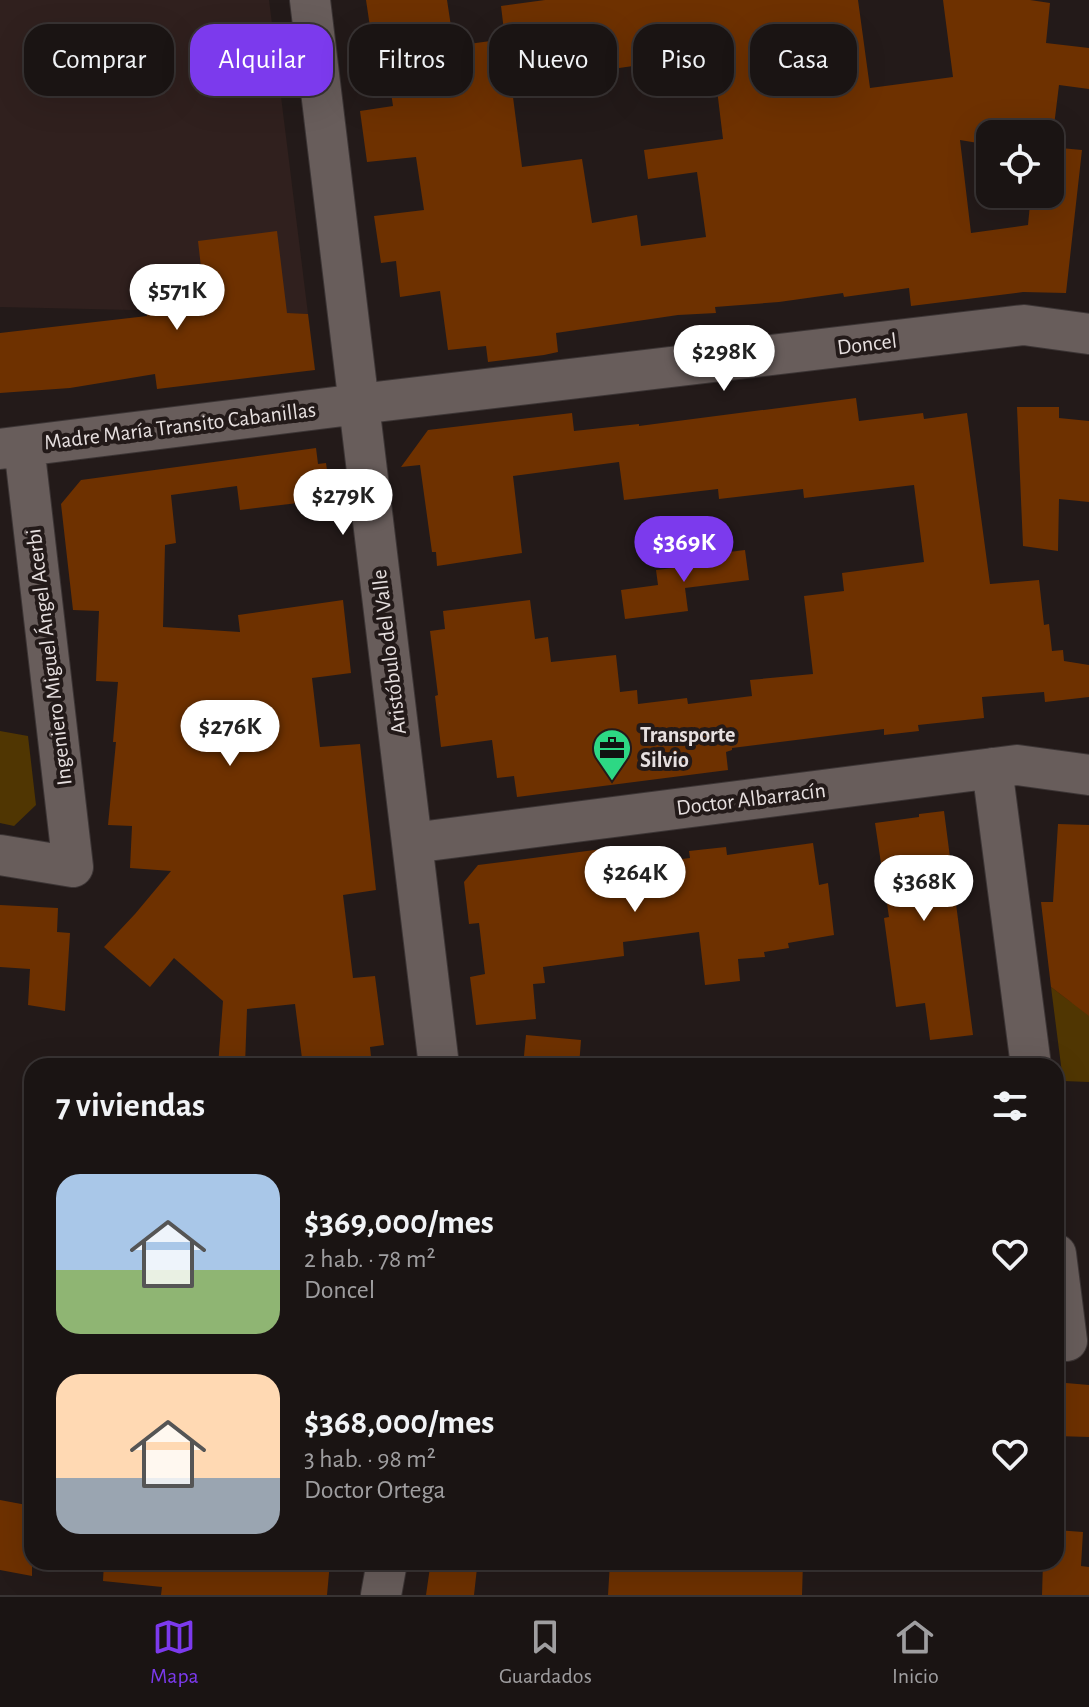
<!DOCTYPE html>
<html lang="es">
<meta charset="utf-8">
<style>
:root{--surface:#1a1413;--page:#231d1c;--text:#f1f3f6;--muted:#9f9ea0;--line:#383333;--accent:#7c3aed}
body{margin:0;font-family:"Alegreya Sans",sans-serif;background:var(--page);color:var(--text);height:100vh;display:flex;flex-direction:column;font-size:30px;white-space:nowrap}
*{box-sizing:border-box;margin:0}
p{font-size:26px;color:var(--muted)}
.icon{flex:none;width:44px;height:44px;fill:none;stroke:currentColor;stroke-width:2;stroke-linecap:round;stroke-linejoin:round}
.map{position:relative;flex:1;overflow:hidden}
.sheet{position:absolute;left:24px;top:1058px;width:1040px;height:512px;display:flex;flex-direction:column;background:var(--surface);border-radius:24px;box-shadow:0 8px 32px #0002,0 0 0 2px var(--line)}
.sheet>*{flex:none}
.guide{position:absolute;left:24px;top:24px;width:1042px;height:72px;display:flex;gap:16px}
.controls{position:absolute;left:976px;top:120px;display:grid;gap:16px}
.controls a{display:grid;place-items:center;width:88px;height:88px;border-radius:16px;background:var(--surface);box-shadow:0 8px 32px #0002,0 0 0 2px var(--line);font-size:40px}
.price{position:absolute;translate:-50% -68px;padding:0 18px;border-radius:28px;background:#fff;color:#222;font-size:26px;line-height:52px;filter:drop-shadow(0 2px 4px #0008)}
.price::after{content:'';position:absolute;left:50%;top:48px;width:24px;height:18px;margin-left:-12px;background:inherit;clip-path:polygon(0 0,100% 0,50% 100%)}
.price.on{background:var(--accent);color:#fff}
ul{padding:0;list-style:none}
li{display:flex;align-items:center;gap:24px;height:200px;padding:0 32px}
li span{display:grid;place-items:center;flex:none;width:224px;height:160px;border-radius:24px;color:#555}
li>.icon{margin-inline-start:auto}
span .icon{width:96px;height:96px;fill:#fffc;stroke-width:1}
li b{font-size:34px}
h2{display:flex;justify-content:space-between;align-items:center;height:96px;padding:0 32px;font-size:34px}
.chip{padding:0 28px;border-radius:24px;background:var(--surface);box-shadow:0 8px 32px #0002,0 0 0 2px var(--line);font-size:28px;line-height:72px}
.chip.on{background:var(--accent);color:#fff}
.menu{display:flex;justify-content:space-around;align-items:center;height:112px;border-top:2px solid var(--line);background:var(--surface);font-size:22px;color:var(--muted)}
.menu a{display:grid;justify-items:center;gap:4px}
.menu .on{color:var(--accent)}
.map>svg:first-child{display:block}
.built{fill:#30201e}
.green{fill:#503602}
.building{fill:#6e3100;fill-rule:evenodd}
.lines{fill:none;stroke-linecap:round;stroke-linejoin:round}
.minor-casing{stroke:#3c3535;stroke-width:42}
.minor{stroke:#685d5b;stroke-width:40}
.labels{text-anchor:middle;dominant-baseline:central;stroke-width:8;stroke-linejoin:round;paint-order:stroke}
.street-label{font-size:22px;fill:#e7e0e0;stroke:#231a19}
.poi-label{font-size:22px;font-weight:bold;fill:#e7e0e0;stroke:#231a19;text-anchor:start}
</style>
<div class="map">
<svg width="1089" height="1595" viewBox="0 0 1089 1595">
<rect width="100%" height="100%" fill="#231a19"/>
<path class="built" d="M 0,0 L 269,0 L 308,314 L 0,307 Z"/>
<path class="green" d="M 0,731 L 28,736 L 36,805 L 14,826 L 0,823 Z
M 1051,987 L 1071,1002 L 1089,1011 L 1089,1082 L 1063,1081 Z"/>
<path class="building" d="M 366,0 L 447,0 L 454,46 L 505,39 L 501,6 L 545,0 L 858,0 L 870,88 L 953,77 L 943,0 L 1030,0 L 1050,3 L 1046,43 L 1089,48 L 1089,89 L 1059,85 L 1053,134 L 990,134 L 990,145 L 960,140 L 971,233 L 1028,225 L 1031,194 L 1050,194 L 1050,147 L 1082,150 L 1066,293 L 1023,292 L 911,306 L 909,288 L 844,297 L 843,293 L 779,302 L 715,307 L 716,313 L 678,315 L 556,333 L 558,352 L 544,355 L 488,362 L 486,346 L 448,350 L 440,291 L 400,297 L 396,261 L 381,263 L 374,216 L 424,210 L 416,157 L 367,162 L 360,111 L 393,106 L 385,52 L 374,54 ZM 633,66 L 636,84 L 715,73 L 723,139 L 644,150 L 648,179 L 697,172 L 706,237 L 641,246 L 637,215 L 592,223 L 582,159 L 522,167 L 513,97 L 573,89 L 571,75 Z
M 277,231 L 287,313 L 308,314 L 315,370 L 157,389 L 155,374 L 70,388 L 0,393 L 0,333 L 147,316 L 147,310 L 206,311 L 198,241 Z
M 856,398 L 859,421 L 923,413 L 924,419 L 967,413 L 990,584 L 1039,580 L 1044,625 L 1049,624 L 1052,651 L 1063,650 L 1064,661 L 1089,665 L 1089,697 L 1045,702 L 1044,692 L 982,697 L 984,718 L 918,725 L 919,731 L 884,735 L 884,729 L 732,748 L 732,750 L 726,752 L 728,770 L 517,797 L 514,776 L 497,778 L 492,740 L 441,747 L 435,696 L 438,695 L 430,631 L 445,629 L 443,611 L 530,600 L 535,639 L 548,637 L 551,662 L 616,655 L 620,692 L 637,690 L 638,704 L 687,698 L 688,704 L 752,696 L 750,680 L 813,674 L 804,596 L 844,591 L 842,573 L 924,562 L 914,485 L 804,498 L 803,489 L 719,499 L 718,489 L 624,500 L 619,462 L 513,476 L 522,553 L 437,566 L 436,552 L 432,552 L 420,465 L 401,467 L 428,430 L 572,413 L 574,431 L 639,424 L 639,426 Z
M 1017,407 L 1059,407 L 1059,418 L 1089,421 L 1089,502 L 1059,499 L 1058,551 L 1023,546 Z
M 316,448 L 318,464 L 326,463 L 331,499 L 240,510 L 237,486 L 171,495 L 176,543 L 165,545 L 163,627 L 240,632 L 238,615 L 343,600 L 351,673 L 312,678 L 320,747 L 360,744 L 376,890 L 343,895 L 353,978 L 375,976 L 384,1045 L 370,1047 L 372,1066 L 303,1066 L 295,1004 L 247,1009 L 245,1066 L 218,1066 L 223,1001 L 174,958 L 150,987 L 104,947 L 135,914 L 171,871 L 130,868 L 132,826 L 108,825 L 116,742 L 113,742 L 118,682 L 96,681 L 99,611 L 73,610 L 61,504 L 81,480 Z
M 745,550 L 749,580 L 685,588 L 688,611 L 625,619 L 621,590 L 658,585 L 656,570 L 682,567 L 681,558 Z
M 944,811 L 973,1035 L 930,1040 L 925,1003 L 896,1007 L 884,918 L 889,917 L 875,823 L 919,817 L 919,814 Z
M 1058,824 L 1089,825 L 1089,1016 L 1051,987 L 1041,902 L 1053,902 Z
M 813,843 L 819,885 L 828,883 L 834,935 L 788,943 L 789,948 L 764,952 L 765,957 L 738,959 L 740,981 L 705,985 L 699,932 L 623,942 L 624,956 L 543,967 L 545,983 L 533,984 L 536,1019 L 476,1025 L 470,977 L 485,974 L 479,923 L 469,924 L 464,882 L 478,865 L 610,848 L 613,868 L 690,858 L 689,851 L 726,847 L 727,855 Z
M 0,905 L 58,908 L 57,932 L 70,933 L 65,1011 L 28,1005 L 30,969 L 0,967 Z
M 526,1035 L 581,1040 L 579,1066 L 523,1066 Z
M 1066,1383 L 1089,1385 L 1089,1437 L 1056,1436 L 1056,1396 Z
M 0,1500 L 32,1506 L 32,1576 L 0,1570 Z
M 1056,1530 L 1083,1532 L 1081,1566 L 1089,1567 L 1089,1595 L 1042,1595 L 1043,1562 L 1056,1562 Z
M 104,1562 L 330,1562 L 327,1595 L 161,1595 L 162,1587 L 103,1581 Z
M 610,1562 L 803,1562 L 802,1595 L 608,1595 Z
M 430,1567 L 477,1568 L 474,1595 L 426,1595 Z"/>
<g class="lines">
<g class="minor-casing">
<path id="minor" d="M 310,0 L 439,1066
M 0,449 L 359,404 L 1024,325 L 1089,334
M 992,768 L 1031,1066
M 412,843 L 1017,765 L 1089,775
M 0,855 L 73,867 L 24,446
M 1056,1254 L 1067,1341
M 381,1595 L 387,1562"/>
</g>
<use href="#minor" class="minor"/>
</g>
<defs>
<g id="office-pin" transform="scale(2)"><path d="M0 17L-7.5 6A9.5 9.5 0 1 1 7.5 6Z" fill="#2dd884" stroke="#231a19"/><path d="M-6-3h4V-5.5h4V-3h4V5H-6ZM-1-4.5V-3h2v-1.5ZM-6 0V1H6V0Z" fill="#111"/></g>
</defs>
<g fill-rule="evenodd">
<use href="#office-pin" x="612" y="748"/>
</g>
<g class="labels">
<g class="street-label">
<text transform="translate(867 344) rotate(-7)">Doncel</text>
<text transform="translate(180 426) rotate(-7)">Madre María Transito Cabanillas</text>
<text transform="translate(389 652) rotate(-97)">Aristóbulo del Valle</text>
<text transform="translate(49 657) rotate(-97)">Ingeniero Miguel Ángel Acerbi</text>
<text transform="translate(751 799) rotate(-7)">Doctor Albarracín</text>
</g>
<g class="poi-label">
<text x="640" y="735">Transporte<tspan x="640" dy="25">Silvio</tspan></text>
</g>
</g>
</svg>
<div class="controls">
<a><svg class="icon" aria-label="locate" viewBox="0 0 24 24"><circle cx="12" cy="12" r="6"/><path d="M12 2v4M12 18v4M2 12h4M18 12h4"/></svg></a>
</div>
<b class="price" style="left:177px;top:332px">$571K</b>
<b class="price" style="left:724px;top:393px">$298K</b>
<b class="price" style="left:343px;top:537px">$279K</b>
<b class="price on" style="left:684px;top:584px">$369K</b>
<b class="price" style="left:230px;top:768px">$276K</b>
<b class="price" style="left:635px;top:914px">$264K</b>
<b class="price" style="left:924px;top:923px">$368K</b>
<div class="guide">
<a class="chip">Comprar</a>
<a class="chip on">Alquilar</a>
<a class="chip">Filtros</a>
<a class="chip">Nuevo</a>
<a class="chip">Piso</a>
<a class="chip">Casa</a>
</div>
<section class="sheet">
<h2>7 viviendas<svg class="icon" aria-label="filters" viewBox="0 0 24 24"><path d="M4 7h16M4 17h16"/><circle cx="9" cy="7" r="2"/><circle cx="15" cy="17" r="2"/></svg></h2>
<ul>
<li><span style="background:linear-gradient(#a9c7e8 60%,#8fb573 0)"><svg class="icon" aria-label="home" viewBox="0 0 24 24"><path d="M3 11l9-7 9 7M6 9v11h12V9"/></svg></span><div><b>$369,000/mes</b><p>2 hab. · 78 m²</p><p>Doncel</p></div><svg class="icon" aria-label="heart" viewBox="0 0 24 24"><path d="M12 20l-8-8c-3-5 5-10 8-4 3-6 11-1 8 4z"/></svg></li>
<li><span style="background:linear-gradient(#ffd9b3 65%,#9aa5b1 0)"><svg class="icon" aria-label="home" viewBox="0 0 24 24"><path d="M3 11l9-7 9 7M6 9v11h12V9"/></svg></span><div><b>$368,000/mes</b><p>3 hab. · 98 m²</p><p>Doctor Ortega</p></div><svg class="icon" aria-label="heart" viewBox="0 0 24 24"><path d="M12 20l-8-8c-3-5 5-10 8-4 3-6 11-1 8 4z"/></svg></li>
</ul>
</section>
</div>
<nav class="menu">
<a class="on"><svg class="icon" aria-label="map" viewBox="0 0 24 24"><path d="M3 6l6-2 6 2 6-2v14l-6 2-6-2-6 2zM9 4v14M15 6v14"/></svg>Mapa</a>
<a><svg class="icon" aria-label="saved" viewBox="0 0 24 24"><path d="M7 4h10v16l-5-4-5 4z"/></svg>Guardados</a>
<a><svg class="icon" aria-label="home" viewBox="0 0 24 24"><path d="M3 11l9-7 9 7M6 9v11h12V9"/></svg>Inicio</a>
</nav>
